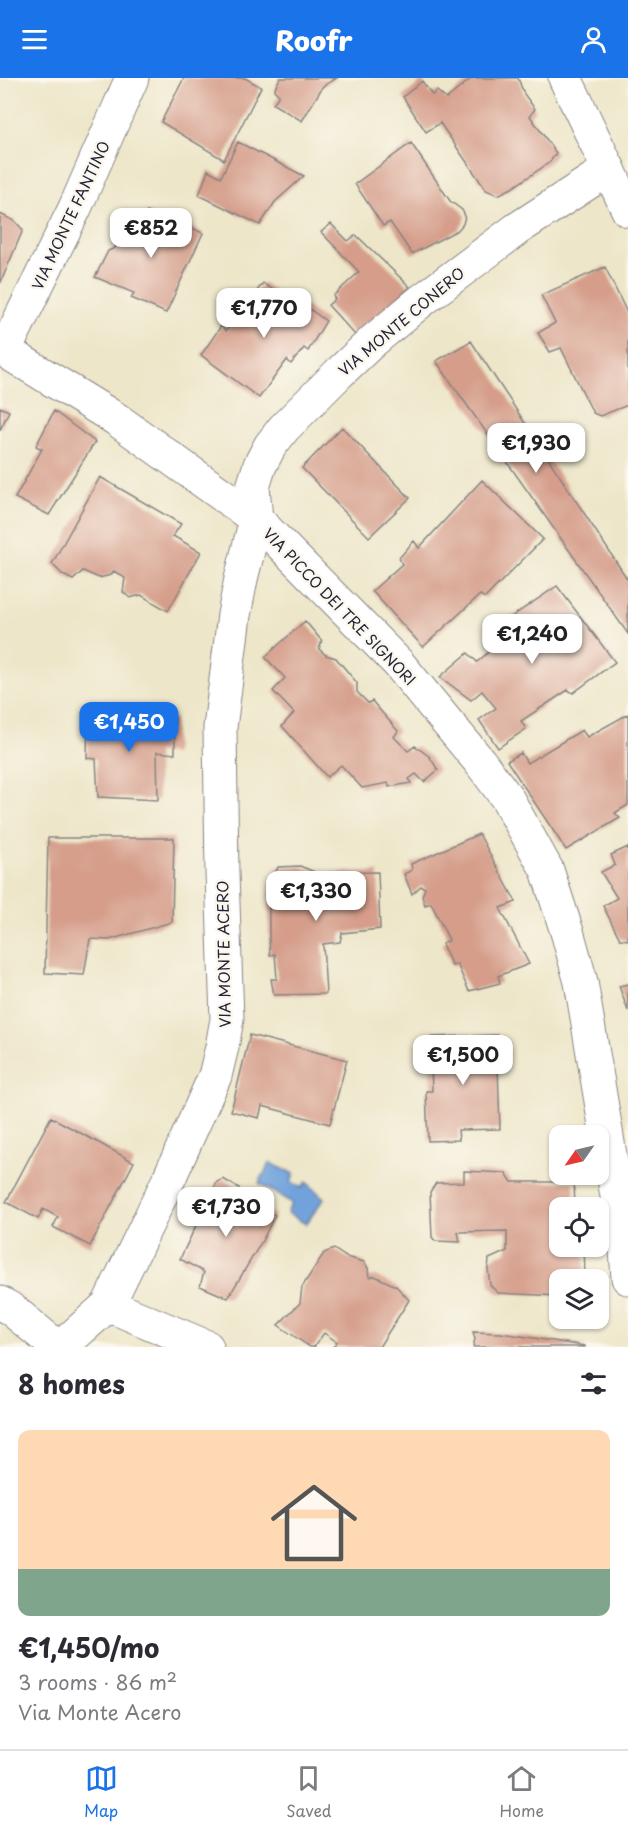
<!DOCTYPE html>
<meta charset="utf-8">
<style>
:root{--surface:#fff;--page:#f2f2f3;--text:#2b2b33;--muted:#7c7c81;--line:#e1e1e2;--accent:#1a73e8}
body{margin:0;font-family:"Playpen Sans",sans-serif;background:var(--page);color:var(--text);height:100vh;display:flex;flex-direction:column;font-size:22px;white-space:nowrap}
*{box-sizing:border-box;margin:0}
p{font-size:20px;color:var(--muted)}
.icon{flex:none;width:33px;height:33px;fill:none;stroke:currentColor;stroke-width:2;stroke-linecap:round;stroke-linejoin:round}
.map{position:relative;height:1269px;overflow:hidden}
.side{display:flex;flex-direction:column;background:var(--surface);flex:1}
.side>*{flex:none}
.needle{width:39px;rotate:236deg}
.buttons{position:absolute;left:549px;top:1047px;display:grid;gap:12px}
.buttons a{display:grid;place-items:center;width:60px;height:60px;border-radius:12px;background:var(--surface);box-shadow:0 2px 4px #0004;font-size:30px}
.price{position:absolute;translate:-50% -51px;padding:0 14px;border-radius:12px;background:#fff;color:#222;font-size:20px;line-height:39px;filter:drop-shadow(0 2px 3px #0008)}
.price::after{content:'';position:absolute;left:50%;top:36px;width:18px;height:14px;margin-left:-9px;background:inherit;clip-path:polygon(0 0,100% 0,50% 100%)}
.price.current{background:var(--accent);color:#fff}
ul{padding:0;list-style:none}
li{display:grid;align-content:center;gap:12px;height:318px;padding:0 18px}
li+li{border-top:2px solid var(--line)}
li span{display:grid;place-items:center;height:186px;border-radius:12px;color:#555}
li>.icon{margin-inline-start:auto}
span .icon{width:108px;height:108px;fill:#fffc;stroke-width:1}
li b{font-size:26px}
h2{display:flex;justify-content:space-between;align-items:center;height:72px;padding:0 18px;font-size:26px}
header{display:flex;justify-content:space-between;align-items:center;height:78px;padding:0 18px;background:var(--accent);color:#fff;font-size:27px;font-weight:800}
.tabs{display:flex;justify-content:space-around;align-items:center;height:84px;border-top:2px solid var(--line);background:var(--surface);font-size:16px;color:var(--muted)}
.tabs a{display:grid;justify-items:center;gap:3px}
.tabs .current{color:var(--accent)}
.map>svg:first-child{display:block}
.water{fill:#71a2db;stroke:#4a628b;stroke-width:1.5}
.building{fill:#d59d8a}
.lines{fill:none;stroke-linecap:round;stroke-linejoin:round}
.street-casing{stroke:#888482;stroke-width:35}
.street{stroke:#fff;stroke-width:33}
.labels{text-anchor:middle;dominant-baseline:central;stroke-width:5;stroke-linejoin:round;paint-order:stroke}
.street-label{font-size:15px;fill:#22223b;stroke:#fbf7ec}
</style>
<header><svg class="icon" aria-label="menu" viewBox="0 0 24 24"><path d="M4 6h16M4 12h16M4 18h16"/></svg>Roofr<svg class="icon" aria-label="person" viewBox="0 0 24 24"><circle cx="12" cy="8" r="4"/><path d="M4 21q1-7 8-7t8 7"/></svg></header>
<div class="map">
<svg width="628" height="1269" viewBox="0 0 628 1269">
<rect width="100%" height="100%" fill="#fbf7ec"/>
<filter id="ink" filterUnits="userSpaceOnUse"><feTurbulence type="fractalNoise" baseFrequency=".0167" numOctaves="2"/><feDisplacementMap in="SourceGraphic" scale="12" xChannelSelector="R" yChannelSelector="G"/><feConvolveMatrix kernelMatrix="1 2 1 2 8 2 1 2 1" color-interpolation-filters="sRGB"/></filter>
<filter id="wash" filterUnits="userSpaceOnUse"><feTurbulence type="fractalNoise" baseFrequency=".008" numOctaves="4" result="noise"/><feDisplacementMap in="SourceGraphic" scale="24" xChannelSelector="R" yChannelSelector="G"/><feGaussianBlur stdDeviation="1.35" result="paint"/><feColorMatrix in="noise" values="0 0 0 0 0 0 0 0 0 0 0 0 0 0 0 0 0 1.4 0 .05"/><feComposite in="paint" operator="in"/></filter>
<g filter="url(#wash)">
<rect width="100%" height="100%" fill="#ede6c9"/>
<path class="water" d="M 270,1085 L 294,1096 L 291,1104 L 302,1110 L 306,1104 L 324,1120 L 306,1146 L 287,1135 L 292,1125 L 259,1105 Z"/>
<g id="blocks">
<path class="building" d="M 184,0 L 245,0 L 261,9 L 224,82 L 161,44 Z
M 280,0 L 337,0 L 323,8 L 302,43 L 273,26 L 279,17 L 274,12 Z
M 472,0 L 518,0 L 524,16 L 535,31 L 530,38 L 556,75 L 550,84 L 512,110 L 498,117 L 486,112 L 440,45 L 426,54 L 403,19 L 422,3 L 432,17 L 437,13 L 446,21 Z
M 238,64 L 304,98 L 275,124 L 260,147 L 199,117 L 208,92 L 221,99 Z
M 411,65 L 450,123 L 462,132 L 465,138 L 463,146 L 458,152 L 412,176 L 390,144 L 383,148 L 355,106 Z
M 133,134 L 145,138 L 147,134 L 162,141 L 164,137 L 203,155 L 166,235 L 131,220 L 134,215 L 95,199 L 108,173 L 115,170 Z
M 0,136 L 15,143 L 23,152 L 0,206 Z
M 331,146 L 348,163 L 356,157 L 410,209 L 356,258 L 328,227 L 335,221 L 333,218 L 359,194 L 321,154 Z
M 605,189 L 628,237 L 628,327 L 600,338 L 593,335 L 561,270 L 550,274 L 538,255 L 555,245 L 541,217 Z
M 263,205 L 288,222 L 293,219 L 326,243 L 308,273 L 304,270 L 291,286 L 287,282 L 259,320 L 201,277 L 221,248 L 226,253 Z
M 471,263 L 628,502 L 628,556 L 436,283 Z
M 0,329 L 9,333 L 0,352 Z
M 54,333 L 95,364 L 49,437 L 15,420 L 42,371 L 36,368 Z
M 342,349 L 410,420 L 369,459 L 302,390 Z
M 100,399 L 181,446 L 173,458 L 201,474 L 168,533 L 141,517 L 130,520 L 123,514 L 125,500 L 114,493 L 111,497 L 99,500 L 83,493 L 73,502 L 63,497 L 52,486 Z
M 482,402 L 543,461 L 485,520 L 480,517 L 423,569 L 372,513 L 402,486 L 399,480 L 414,463 L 419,470 Z
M 557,508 L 615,584 L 573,615 L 568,612 L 521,643 L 526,651 L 498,670 L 479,642 L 496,630 L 482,613 L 471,622 L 440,599 L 468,575 L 477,584 L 514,552 L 507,542 Z
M 305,543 L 322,563 L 319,571 L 326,577 L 336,580 L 357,605 L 357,614 L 368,625 L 372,623 L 398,653 L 394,659 L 408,673 L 415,668 L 430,679 L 438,692 L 424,704 L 416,696 L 409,701 L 411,705 L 389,709 L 388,705 L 362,710 L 341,687 L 327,699 L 282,648 L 294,635 L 273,613 L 285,600 L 265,579 Z
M 88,634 L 175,640 L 175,676 L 157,674 L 158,722 L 98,719 L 96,681 L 87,680 Z
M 628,636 L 628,727 L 615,735 L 620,740 L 566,772 L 507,683 L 521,675 L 527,685 L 582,652 L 587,659 Z
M 479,756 L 516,824 L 500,830 L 529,886 L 498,898 L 500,905 L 469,913 L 457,886 L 452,888 L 442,866 L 449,862 L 431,825 L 425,827 L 422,818 L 425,810 L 421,808 L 412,816 L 404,796 L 412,792 L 411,786 Z
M 48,760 L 174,760 L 172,844 L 109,862 L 90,861 L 84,897 L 45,895 Z
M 628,769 L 628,862 L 620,861 L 603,828 L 617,820 L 601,794 L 615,787 L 611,777 Z
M 300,788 L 317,795 L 378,794 L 380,851 L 342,855 L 340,864 L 323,866 L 326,916 L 274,917 L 271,901 L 277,901 L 275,876 L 270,877 L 269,859 L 269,817 L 272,804 L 278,789 Z
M 628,906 L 628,933 L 619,908 Z
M 250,957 L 347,982 L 330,1046 L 262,1028 L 259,1040 L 231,1033 Z
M 497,957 L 500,1051 L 458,1052 L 459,1062 L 428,1063 L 426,1013 L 432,1013 L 430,959 Z
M 51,1039 L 134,1084 L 90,1168 L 53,1149 L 58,1139 L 43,1131 L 38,1141 L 6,1124 Z
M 464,1093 L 506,1095 L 512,1104 L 574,1104 L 575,1130 L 560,1130 L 560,1168 L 584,1168 L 585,1202 L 560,1202 L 560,1218 L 498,1215 L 490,1207 L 488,1191 L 489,1181 L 507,1173 L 507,1153 L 458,1154 L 460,1164 L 435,1163 L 432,1159 L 430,1114 L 436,1105 L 464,1104 Z
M 223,1101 L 239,1110 L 241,1118 L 275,1137 L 262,1163 L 228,1220 L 200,1208 L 204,1194 L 180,1181 L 217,1104 Z
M 334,1171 L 346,1179 L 364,1184 L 368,1190 L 369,1199 L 375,1198 L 396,1208 L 409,1222 L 379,1269 L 333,1269 L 337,1264 L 324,1255 L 314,1269 L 310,1269 L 278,1247 L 300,1225 L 302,1209 L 324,1175 Z
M 473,1254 L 501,1255 L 585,1268 L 585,1269 L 473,1269 L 475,1261 Z"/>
</g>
</g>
<g filter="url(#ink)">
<use href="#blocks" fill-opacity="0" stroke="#888482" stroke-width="1.5"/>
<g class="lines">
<g class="street-casing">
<path id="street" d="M 565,0 L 628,132
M 0,270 L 116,341 L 256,441 L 398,585 L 480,684 L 507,720 L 547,792 L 568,857 L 581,904 L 626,1172 L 628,1200
M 5,272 L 75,130 L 132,0
M 0,1225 L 11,1231 L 57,1269
M 108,1227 L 207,1269
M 61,1269 L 108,1227 L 167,1105 L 215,998 L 222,969 L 227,941 L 222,795 L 220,650 L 234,537 L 241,501 L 256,441 L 253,409 L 260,387 L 270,368 L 284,350 L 339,295 L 373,263 L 421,223 L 517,151 L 609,91"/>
</g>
<use href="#street" class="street"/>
</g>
</g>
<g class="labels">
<g class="street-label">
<text transform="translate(70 137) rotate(-65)">VIA MONTE FANTINO</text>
<text transform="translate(401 243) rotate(-40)">VIA MONTE CONERO</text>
<text transform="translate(340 528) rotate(46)">VIA PICCO DEI TRE SIGNORI</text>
<text transform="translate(223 876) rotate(-91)">VIA MONTE ACERO</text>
</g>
</g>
</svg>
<div class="buttons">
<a><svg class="needle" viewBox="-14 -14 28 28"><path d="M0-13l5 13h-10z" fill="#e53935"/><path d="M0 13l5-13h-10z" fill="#7c7c81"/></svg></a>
<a><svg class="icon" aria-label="locate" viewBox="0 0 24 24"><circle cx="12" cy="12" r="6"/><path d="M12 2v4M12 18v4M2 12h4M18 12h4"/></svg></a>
<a><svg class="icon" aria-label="layers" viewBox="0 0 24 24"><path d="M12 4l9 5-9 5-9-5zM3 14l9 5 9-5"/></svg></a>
</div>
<b class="price" style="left:151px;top:181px">€852</b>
<b class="price" style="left:264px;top:261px">€1,770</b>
<b class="price" style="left:536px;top:396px">€1,930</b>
<b class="price" style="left:532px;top:587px">€1,240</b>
<b class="price current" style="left:129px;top:675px">€1,450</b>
<b class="price" style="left:316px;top:844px">€1,330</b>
<b class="price" style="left:463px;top:1008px">€1,500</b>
<b class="price" style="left:226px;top:1160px">€1,730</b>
</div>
<section class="side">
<h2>8 homes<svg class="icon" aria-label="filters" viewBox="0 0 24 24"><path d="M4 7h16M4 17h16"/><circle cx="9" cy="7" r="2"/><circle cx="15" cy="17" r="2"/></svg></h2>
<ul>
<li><span style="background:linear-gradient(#ffd9b3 75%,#7fa58c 0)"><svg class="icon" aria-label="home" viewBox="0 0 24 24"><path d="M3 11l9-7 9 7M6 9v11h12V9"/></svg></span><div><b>€1,450/mo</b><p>3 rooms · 86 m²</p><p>Via Monte Acero</p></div></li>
</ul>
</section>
<nav class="tabs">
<a class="current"><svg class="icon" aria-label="map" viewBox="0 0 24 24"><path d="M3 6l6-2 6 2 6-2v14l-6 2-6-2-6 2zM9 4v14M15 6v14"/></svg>Map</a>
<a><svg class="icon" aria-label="saved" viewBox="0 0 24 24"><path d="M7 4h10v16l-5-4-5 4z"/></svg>Saved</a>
<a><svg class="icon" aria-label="home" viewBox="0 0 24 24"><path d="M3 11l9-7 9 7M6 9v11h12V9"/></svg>Home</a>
</nav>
